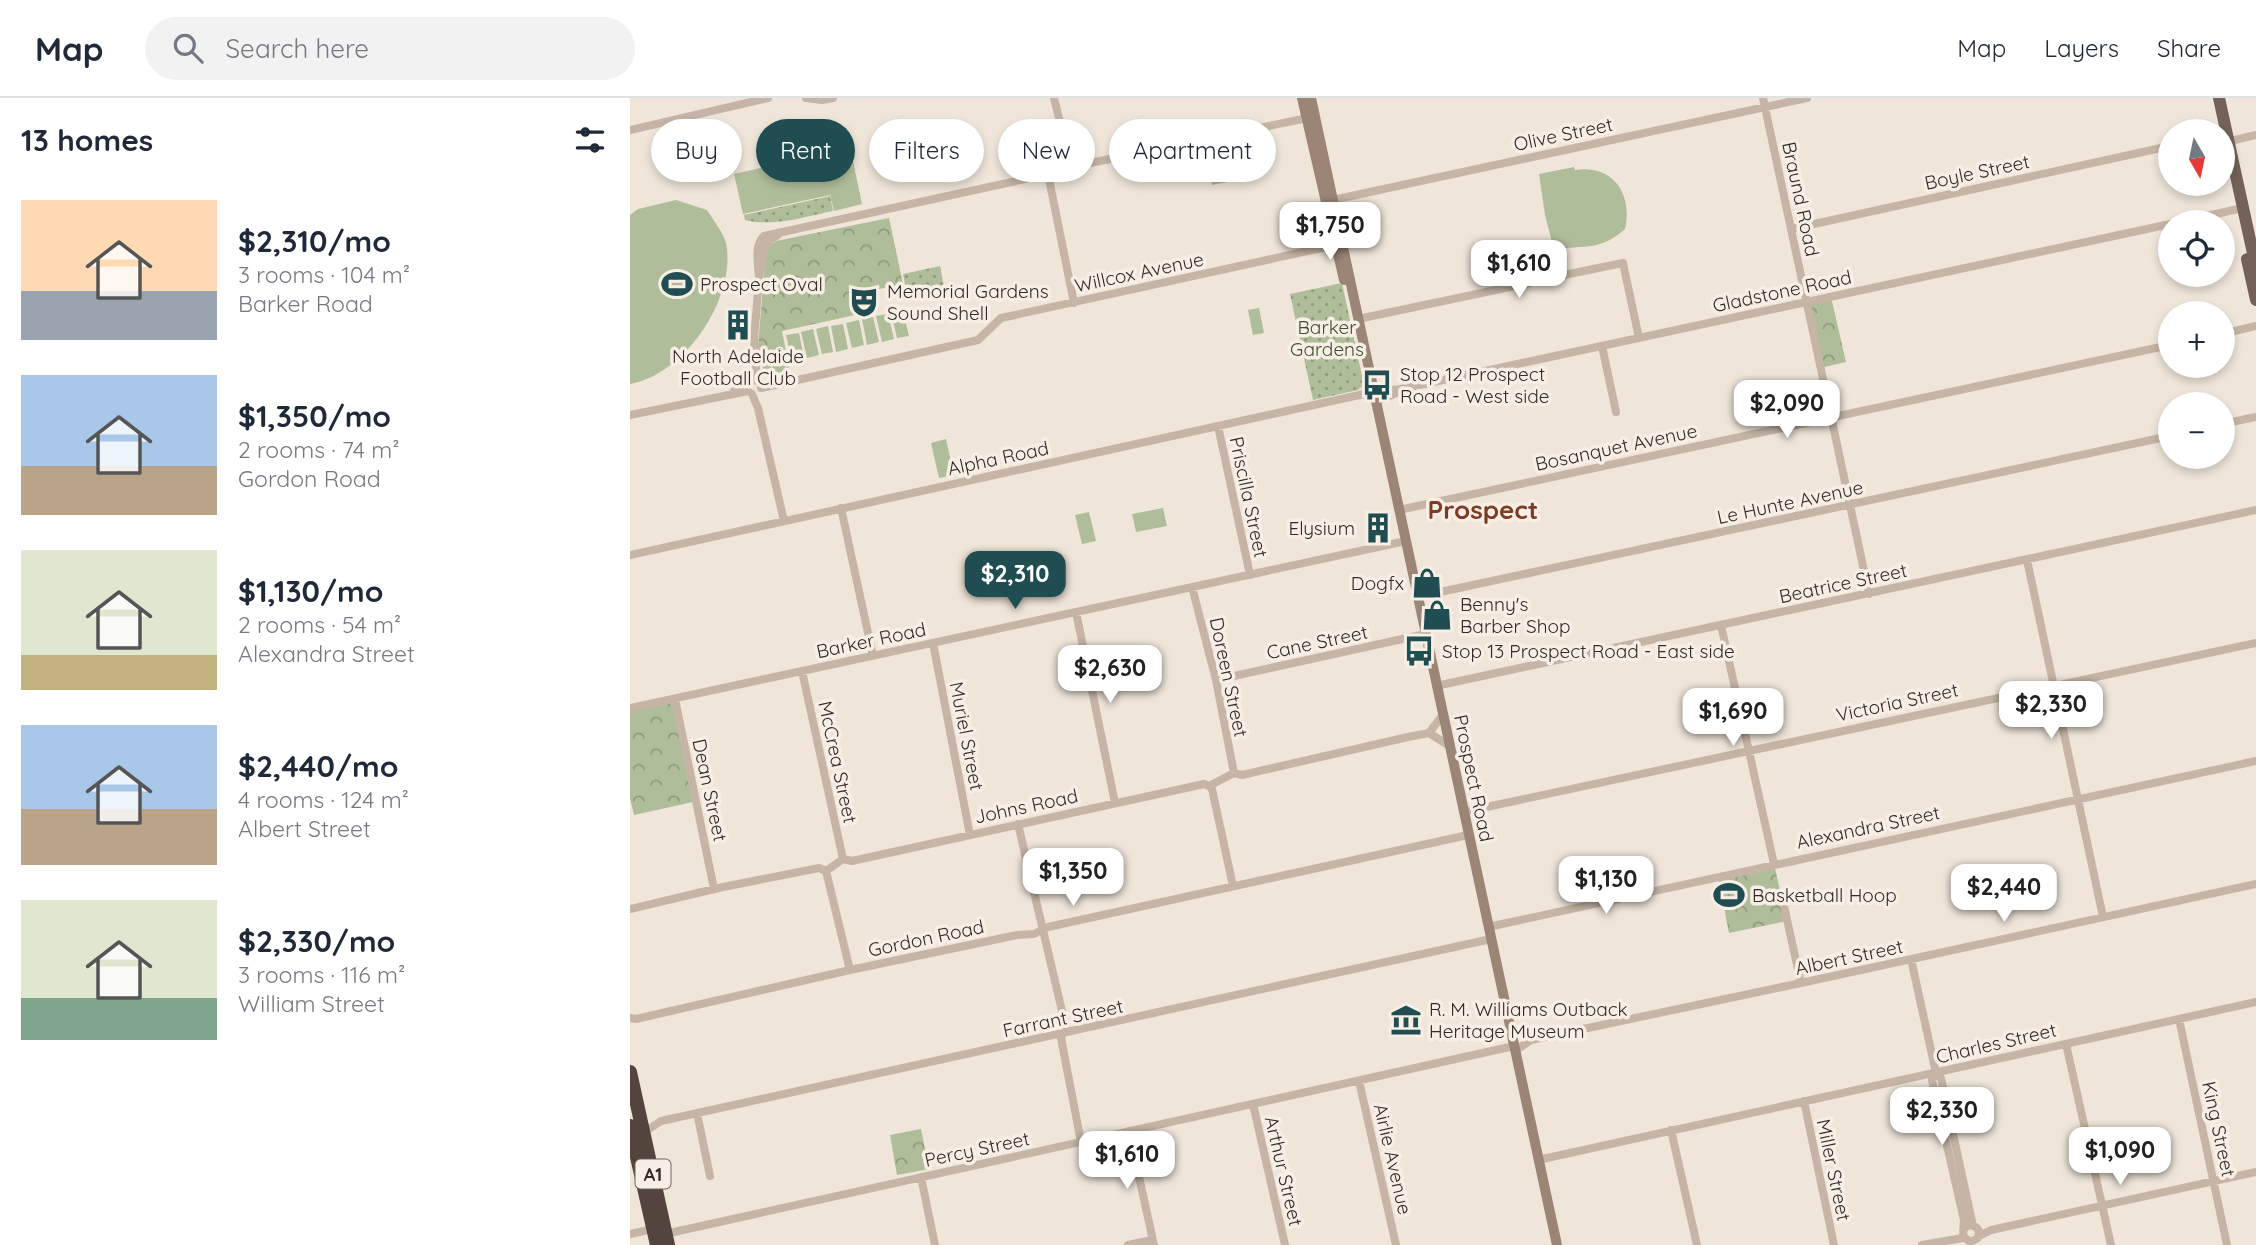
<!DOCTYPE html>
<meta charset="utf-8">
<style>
:root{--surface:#fff;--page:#f2f2f3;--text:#1f2937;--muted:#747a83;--line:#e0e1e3;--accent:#1f4d51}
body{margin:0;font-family:Quicksand,sans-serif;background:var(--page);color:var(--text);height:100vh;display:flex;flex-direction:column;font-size:26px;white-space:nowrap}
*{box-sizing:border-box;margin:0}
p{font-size:23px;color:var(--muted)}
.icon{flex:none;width:38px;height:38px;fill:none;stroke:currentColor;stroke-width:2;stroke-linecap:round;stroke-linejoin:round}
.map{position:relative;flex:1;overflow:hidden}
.side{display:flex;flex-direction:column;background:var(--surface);width:630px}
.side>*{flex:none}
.top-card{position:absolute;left:21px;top:21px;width:665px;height:63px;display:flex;gap:14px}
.needle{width:46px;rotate:171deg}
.buttons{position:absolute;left:1528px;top:21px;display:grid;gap:14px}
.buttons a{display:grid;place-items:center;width:77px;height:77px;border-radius:50%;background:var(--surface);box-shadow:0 4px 10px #0003;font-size:35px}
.price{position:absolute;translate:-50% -60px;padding:0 16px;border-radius:14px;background:#fff;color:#222;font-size:23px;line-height:46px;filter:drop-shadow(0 2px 4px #0008)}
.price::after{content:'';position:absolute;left:50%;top:42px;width:21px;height:16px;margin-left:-10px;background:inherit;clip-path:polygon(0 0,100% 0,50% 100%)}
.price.active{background:var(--accent);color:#fff}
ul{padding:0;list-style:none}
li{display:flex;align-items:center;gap:21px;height:175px;padding:0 21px}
li span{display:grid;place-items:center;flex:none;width:196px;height:140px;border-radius:0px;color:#555}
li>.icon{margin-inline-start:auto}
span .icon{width:84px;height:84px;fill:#fffc;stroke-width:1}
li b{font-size:30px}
h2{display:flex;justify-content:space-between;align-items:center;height:84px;padding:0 21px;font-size:30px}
.chip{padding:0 24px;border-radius:32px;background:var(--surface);box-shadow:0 4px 10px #0003;font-size:24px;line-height:63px}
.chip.active{background:var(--accent);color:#fff}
header{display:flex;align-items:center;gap:42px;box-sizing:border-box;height:98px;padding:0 35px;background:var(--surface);border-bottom:2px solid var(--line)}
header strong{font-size:33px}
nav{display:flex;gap:38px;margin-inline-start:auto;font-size:24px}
.search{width:490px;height:63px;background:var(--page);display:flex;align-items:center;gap:18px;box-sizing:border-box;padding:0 24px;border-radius:38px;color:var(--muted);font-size:26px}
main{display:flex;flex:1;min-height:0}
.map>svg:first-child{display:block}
.park{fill:url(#park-crowns)}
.garden{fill:url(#garden-dots)}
.pitch{fill:#b0bd9a}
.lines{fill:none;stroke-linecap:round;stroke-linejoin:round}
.street{stroke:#c6b5a6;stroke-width:8}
.secondary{stroke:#9a8577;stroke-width:10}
.primary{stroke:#746258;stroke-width:12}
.highway{stroke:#53453e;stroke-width:14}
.labels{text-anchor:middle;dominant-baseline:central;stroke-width:7;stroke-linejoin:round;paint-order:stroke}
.shield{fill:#f7efe5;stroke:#6e665f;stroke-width:2}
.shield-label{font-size:18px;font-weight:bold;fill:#332b26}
.street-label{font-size:19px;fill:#332b26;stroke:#f7efe5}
.poi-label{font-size:19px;fill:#332b26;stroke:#f7efe5;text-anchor:start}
.park-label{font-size:19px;fill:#414f2c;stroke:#f7efe5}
.district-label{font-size:26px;font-weight:bold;fill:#7c3c25;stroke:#f7efe5}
</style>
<header>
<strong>Map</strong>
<div class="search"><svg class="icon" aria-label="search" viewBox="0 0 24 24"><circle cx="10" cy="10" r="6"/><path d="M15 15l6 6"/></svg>Search here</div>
<nav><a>Map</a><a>Layers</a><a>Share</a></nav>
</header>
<main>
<section class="side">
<h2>13 homes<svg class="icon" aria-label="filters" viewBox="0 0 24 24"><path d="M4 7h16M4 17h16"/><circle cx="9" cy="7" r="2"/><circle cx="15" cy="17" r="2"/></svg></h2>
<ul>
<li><span style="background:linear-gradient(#ffd9b3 65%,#9aa5b1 0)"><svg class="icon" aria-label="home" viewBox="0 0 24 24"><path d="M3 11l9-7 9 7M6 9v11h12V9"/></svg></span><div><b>$2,310/mo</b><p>3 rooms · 104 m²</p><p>Barker Road</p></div></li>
<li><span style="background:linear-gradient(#a9c7e8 65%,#b9a48a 0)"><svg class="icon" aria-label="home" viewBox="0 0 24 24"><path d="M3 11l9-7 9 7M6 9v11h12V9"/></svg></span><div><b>$1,350/mo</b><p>2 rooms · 74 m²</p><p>Gordon Road</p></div></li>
<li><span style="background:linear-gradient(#dfe7d0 75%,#c2b280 0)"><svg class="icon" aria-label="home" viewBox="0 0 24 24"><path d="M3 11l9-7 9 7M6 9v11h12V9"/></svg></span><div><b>$1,130/mo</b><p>2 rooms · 54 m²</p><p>Alexandra Street</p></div></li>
<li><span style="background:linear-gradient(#a9c7e8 60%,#b9a48a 0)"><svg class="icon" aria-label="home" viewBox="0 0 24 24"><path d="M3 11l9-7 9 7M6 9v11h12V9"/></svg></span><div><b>$2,440/mo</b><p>4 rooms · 124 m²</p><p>Albert Street</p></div></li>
<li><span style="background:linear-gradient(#dfe7d0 70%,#7fa58c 0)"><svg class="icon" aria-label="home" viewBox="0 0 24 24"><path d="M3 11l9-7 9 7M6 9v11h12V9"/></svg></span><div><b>$2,330/mo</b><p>3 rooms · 116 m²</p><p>William Street</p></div></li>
</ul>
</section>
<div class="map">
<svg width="1626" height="1147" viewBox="0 0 1626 1147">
<defs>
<pattern id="park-crowns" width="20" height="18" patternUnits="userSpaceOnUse" patternTransform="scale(1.75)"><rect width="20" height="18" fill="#b0bd9a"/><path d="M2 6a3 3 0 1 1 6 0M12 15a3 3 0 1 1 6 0" fill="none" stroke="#909a7d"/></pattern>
<pattern id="garden-dots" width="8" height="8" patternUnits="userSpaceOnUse" patternTransform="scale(1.75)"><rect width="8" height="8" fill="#b0bd9a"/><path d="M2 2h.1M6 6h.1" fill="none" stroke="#909a7d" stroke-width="1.8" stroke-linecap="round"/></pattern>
</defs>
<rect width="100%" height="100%" fill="#efe5d9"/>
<path class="park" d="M 259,120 L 273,186 L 245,192 L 248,212 L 152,233 L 160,274 L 135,279 L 128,248 L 136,154 L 139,148 L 146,143 Z
M 1201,199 L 1216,264 L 1190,270 L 1176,204 Z
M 43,602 L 63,704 L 4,717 L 0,700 L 0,612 Z
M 1144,766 L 1157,823 L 1099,835 L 1088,778 Z
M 291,1031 L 299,1071 L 267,1077 L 260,1037 Z"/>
<path class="garden" d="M 200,98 L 203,113 C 173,119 145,129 115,122 L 114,117 Z
M 310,168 L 314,189 L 277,196 L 273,176 Z
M 712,185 L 734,287 L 728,292 L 683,302 L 660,196 Z"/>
<path class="pitch" d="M 591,52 L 598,84 L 582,87 L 575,55 Z
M 190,57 L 194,70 L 223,63 L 232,106 L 204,113 L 200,97 L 113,116 L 104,76 Z
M 944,69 L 945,72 C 983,66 1003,96 995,131 C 969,154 954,146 924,152 L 915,117 L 909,76 Z
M 46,102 L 77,112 C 83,122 93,134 96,145 C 107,199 55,277 0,286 L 0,117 L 8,111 Z
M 905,146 L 912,174 L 878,182 L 871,153 Z
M 629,210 L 634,235 L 623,237 L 618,212 Z
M 273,213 L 279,238 L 267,240 L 261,215 Z
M 258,216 L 264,241 L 252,244 L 246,218 Z
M 243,219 L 249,244 L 237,247 L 232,221 Z
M 229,222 L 234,247 L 222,250 L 216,225 Z
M 213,226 L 218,251 L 206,254 L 201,228 Z
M 198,228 L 203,254 L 192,256 L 186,231 Z
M 183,231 L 189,257 L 177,260 L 171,234 Z
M 169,235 L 174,260 L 162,263 L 156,237 Z
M 316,341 L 324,377 L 309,380 L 301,345 Z
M 533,410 L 537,428 L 506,434 L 502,416 Z
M 459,414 L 466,443 L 452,446 L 445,417 Z"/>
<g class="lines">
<path class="street" d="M 176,0 L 192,2 L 203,0
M 424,0 L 441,69
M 1133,0 L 1239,496
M 0,32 L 138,0
M 1592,45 L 1626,37
M 418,76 L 444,205
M 698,103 L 1177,0
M 1549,124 L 1613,110
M 1161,131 L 1540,48
M 929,178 L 993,165 L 1009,240
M 129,181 C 129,168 123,148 134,138 L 418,76 L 441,69 L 682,19
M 728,221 L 913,182
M 1592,236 L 1626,228
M 972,248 L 986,314
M 127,282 L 124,242 L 129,181 L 135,149 L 141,141 L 148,137
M 741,289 L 751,293 L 771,291 L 1540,126
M 131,290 L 348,242 L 371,220 L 710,146
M 104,293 L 122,282 L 128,283
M 122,296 L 128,310 L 154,423
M 746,306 C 753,296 764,300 771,291
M 0,317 L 118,293
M 1592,326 L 1626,319
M 588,328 L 620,477
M 211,410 L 243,558
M 769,412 L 1540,247
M 0,457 L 743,294
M 1397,462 L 1473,819
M 562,489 L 586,582 L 604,675
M 787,499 L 1540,338
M 446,514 L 485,705
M 1091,527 L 1144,766
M 303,545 L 340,737
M 172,573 L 213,761
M 586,582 L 795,536
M 806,588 L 1626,412
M 45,601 L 84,791
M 0,610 L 776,443
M 799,635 L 812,618
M 579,688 L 582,691 L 603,788
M 833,714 L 1626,545
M 388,726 L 436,930 L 431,940 L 451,1044
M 196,773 L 220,872
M 1154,808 L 1171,885
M 0,811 L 93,789 L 189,770 L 196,773 L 213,761 L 222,763 L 574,686 L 579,688 L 604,675 L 612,677 L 778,639 L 799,635 L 818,647
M 858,829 L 1626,663
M 1281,861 L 1306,975 L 1311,980 L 1343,1128
M 0,920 L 6,921 L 220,872 L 387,837 L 404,836 L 418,829 L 838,737
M 1549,921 L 1597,1147
M 1436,946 L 1481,1147
M 885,953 L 901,942 L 1171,885 L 1626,786
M 1306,975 L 1302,982 L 1334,1122 L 1333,1138 L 1340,1144 L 1348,1140 L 1349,1133 L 1346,1129 L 1339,1127 L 1334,1131
M 729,983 L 766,1147
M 1174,1003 L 1204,1147
M 623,1006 L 655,1147
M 67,1015 L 80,1078
M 1041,1032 L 1067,1147
M 499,1033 L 524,1147
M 13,1035 L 31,1023 L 861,841
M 908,1062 L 1626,904
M 291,1079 L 305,1147
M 0,1136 L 23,1131 L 25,1129
M 35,1136 L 884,948
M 1349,1138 L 1361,1132 L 1626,1074
M 498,1147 L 522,1142
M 1292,1147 L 1333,1140"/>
<path class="secondary" d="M 672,0 L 714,182
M 681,0 L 927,1147"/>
<path class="primary" d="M 1589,0 L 1626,169
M 1617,161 L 1626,202"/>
<path class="highway" d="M 0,974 L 38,1147
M 0,1028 L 27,1147"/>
</g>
<defs>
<g id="stadium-bare" transform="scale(2.415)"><path d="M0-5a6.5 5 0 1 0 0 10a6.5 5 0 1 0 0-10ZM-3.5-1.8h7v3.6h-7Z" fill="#1f4d51" stroke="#f7efe5" stroke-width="2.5" paint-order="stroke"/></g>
<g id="theatre-bare" transform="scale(2.415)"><path d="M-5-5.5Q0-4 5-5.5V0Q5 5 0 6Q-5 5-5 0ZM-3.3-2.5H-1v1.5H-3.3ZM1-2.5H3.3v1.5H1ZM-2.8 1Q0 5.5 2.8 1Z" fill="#1f4d51" stroke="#f7efe5" stroke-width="2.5" paint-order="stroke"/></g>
<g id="building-bare" transform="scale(2.415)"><path d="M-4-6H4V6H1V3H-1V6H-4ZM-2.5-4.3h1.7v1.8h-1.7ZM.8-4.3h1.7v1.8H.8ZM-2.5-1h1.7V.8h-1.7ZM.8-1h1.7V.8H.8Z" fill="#1f4d51" stroke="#f7efe5" stroke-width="2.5" paint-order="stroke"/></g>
<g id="bus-bare" transform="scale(2.415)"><path d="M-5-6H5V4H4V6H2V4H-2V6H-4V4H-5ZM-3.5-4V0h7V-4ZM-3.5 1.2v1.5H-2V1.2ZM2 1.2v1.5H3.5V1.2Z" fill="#1f4d51" stroke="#f7efe5" stroke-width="2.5" paint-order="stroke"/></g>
<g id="shop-bare" transform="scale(2.415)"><path d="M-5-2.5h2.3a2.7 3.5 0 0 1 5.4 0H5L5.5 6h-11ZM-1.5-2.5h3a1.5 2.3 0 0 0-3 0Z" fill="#1f4d51" stroke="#f7efe5" stroke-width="2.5" paint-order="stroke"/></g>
<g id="museum-bare" transform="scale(2.415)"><path d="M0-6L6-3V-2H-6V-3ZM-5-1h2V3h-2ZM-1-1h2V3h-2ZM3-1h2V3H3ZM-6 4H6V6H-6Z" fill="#1f4d51" stroke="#f7efe5" stroke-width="2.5" paint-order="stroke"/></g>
</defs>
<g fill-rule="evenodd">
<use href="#stadium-bare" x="47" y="186"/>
<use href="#theatre-bare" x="234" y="204"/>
<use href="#building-bare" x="108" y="227"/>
<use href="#bus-bare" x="747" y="287"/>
<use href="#building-bare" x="748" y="430"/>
<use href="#shop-bare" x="797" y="485"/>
<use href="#shop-bare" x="807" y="517"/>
<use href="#bus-bare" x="789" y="553"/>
<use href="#stadium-bare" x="1099" y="797"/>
<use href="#museum-bare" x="776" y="922"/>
</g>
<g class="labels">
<rect class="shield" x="5.5" y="1061.5" width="35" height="29" rx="5"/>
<g class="shield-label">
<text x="23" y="1076">A1</text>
</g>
<g class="street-label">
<text transform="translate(933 36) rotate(-12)">Olive Street</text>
<text transform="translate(1347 74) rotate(-12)">Boyle Street</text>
<text transform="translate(1171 101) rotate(78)">Braund Road</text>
<text transform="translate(509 174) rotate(-12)">Willcox Avenue</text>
<text transform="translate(1152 193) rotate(-12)">Gladstone Road</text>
<text transform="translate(986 349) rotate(-12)">Bosanquet Avenue</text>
<text transform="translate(368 360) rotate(-12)">Alpha Road</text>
<text transform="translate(619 399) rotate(78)">Priscilla Street</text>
<text transform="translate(1160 404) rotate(-12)">Le Hunte Avenue</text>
<text transform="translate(1213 485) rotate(-12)">Beatrice Street</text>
<text transform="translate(241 542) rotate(-12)">Barker Road</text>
<text transform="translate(687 544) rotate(-12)">Cane Street</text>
<text transform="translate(599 579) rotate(78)">Doreen Street</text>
<text transform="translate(1267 604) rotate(-12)">Victoria Street</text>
<text transform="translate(337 638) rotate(79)">Muriel Street</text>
<text transform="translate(208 664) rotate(78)">McCrea Street</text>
<text transform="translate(844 680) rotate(78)">Prospect Road</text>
<text transform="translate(80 692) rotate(78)">Dean Street</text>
<text transform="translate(396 708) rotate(-12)">Johns Road</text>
<text transform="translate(1238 729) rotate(-12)">Alexandra Street</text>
<text transform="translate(296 840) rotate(-12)">Gordon Road</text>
<text transform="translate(1219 859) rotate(-12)">Albert Street</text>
<text transform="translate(433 920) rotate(-12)">Farrant Street</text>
<text transform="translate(1366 945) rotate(-13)">Charles Street</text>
<text transform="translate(1589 1031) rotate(78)">King Street</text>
<text transform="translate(347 1051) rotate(-12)">Percy Street</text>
<text transform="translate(763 1061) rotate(77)">Airlie Avenue</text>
<text transform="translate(1204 1072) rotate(78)">Miller Street</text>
<text transform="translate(654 1073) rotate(77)">Arthur Street</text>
</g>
<g class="poi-label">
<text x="70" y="186">Prospect Oval</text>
<text x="257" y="193">Memorial Gardens<tspan x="257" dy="22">Sound Shell</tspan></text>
<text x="108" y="258" text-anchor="middle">North Adelaide<tspan x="108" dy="22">Football Club</tspan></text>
<text x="770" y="276">Stop 12 Prospect<tspan x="770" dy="22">Road - West side</tspan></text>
<text x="725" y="430" text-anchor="end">Elysium</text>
<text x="774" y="485" text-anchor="end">Dogfx</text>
<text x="830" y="506">Benny's<tspan x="830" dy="22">Barber Shop</tspan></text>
<text x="812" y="553">Stop 13 Prospect Road - East side</text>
<text x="1122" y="797">Basketball Hoop</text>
<text x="799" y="911">R. M. Williams Outback<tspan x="799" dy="22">Heritage Museum</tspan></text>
</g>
<g class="park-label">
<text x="697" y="229">Barker<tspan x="697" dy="22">Gardens</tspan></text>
</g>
<g class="district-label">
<text x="853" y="411">Prospect</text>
</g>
</g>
</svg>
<div class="buttons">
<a><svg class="needle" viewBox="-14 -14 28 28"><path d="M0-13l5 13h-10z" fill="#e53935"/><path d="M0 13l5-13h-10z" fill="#747a83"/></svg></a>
<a><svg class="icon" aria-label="locate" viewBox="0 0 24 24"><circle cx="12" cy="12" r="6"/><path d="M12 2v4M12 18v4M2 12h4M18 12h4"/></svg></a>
<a>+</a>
<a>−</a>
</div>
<b class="price" style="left:700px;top:164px">$1,750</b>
<b class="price" style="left:889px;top:202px">$1,610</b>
<b class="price" style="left:1157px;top:342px">$2,090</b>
<b class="price active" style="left:385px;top:513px">$2,310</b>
<b class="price" style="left:480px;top:607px">$2,630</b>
<b class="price" style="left:1421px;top:643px">$2,330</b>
<b class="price" style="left:1103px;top:650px">$1,690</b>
<b class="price" style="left:443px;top:810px">$1,350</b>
<b class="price" style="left:976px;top:818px">$1,130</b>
<b class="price" style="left:1374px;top:826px">$2,440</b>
<b class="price" style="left:1312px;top:1049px">$2,330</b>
<b class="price" style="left:1490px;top:1089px">$1,090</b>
<b class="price" style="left:497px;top:1093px">$1,610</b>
<div class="top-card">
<a class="chip">Buy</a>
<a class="chip active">Rent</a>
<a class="chip">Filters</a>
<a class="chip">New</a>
<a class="chip">Apartment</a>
</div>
</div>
</main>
